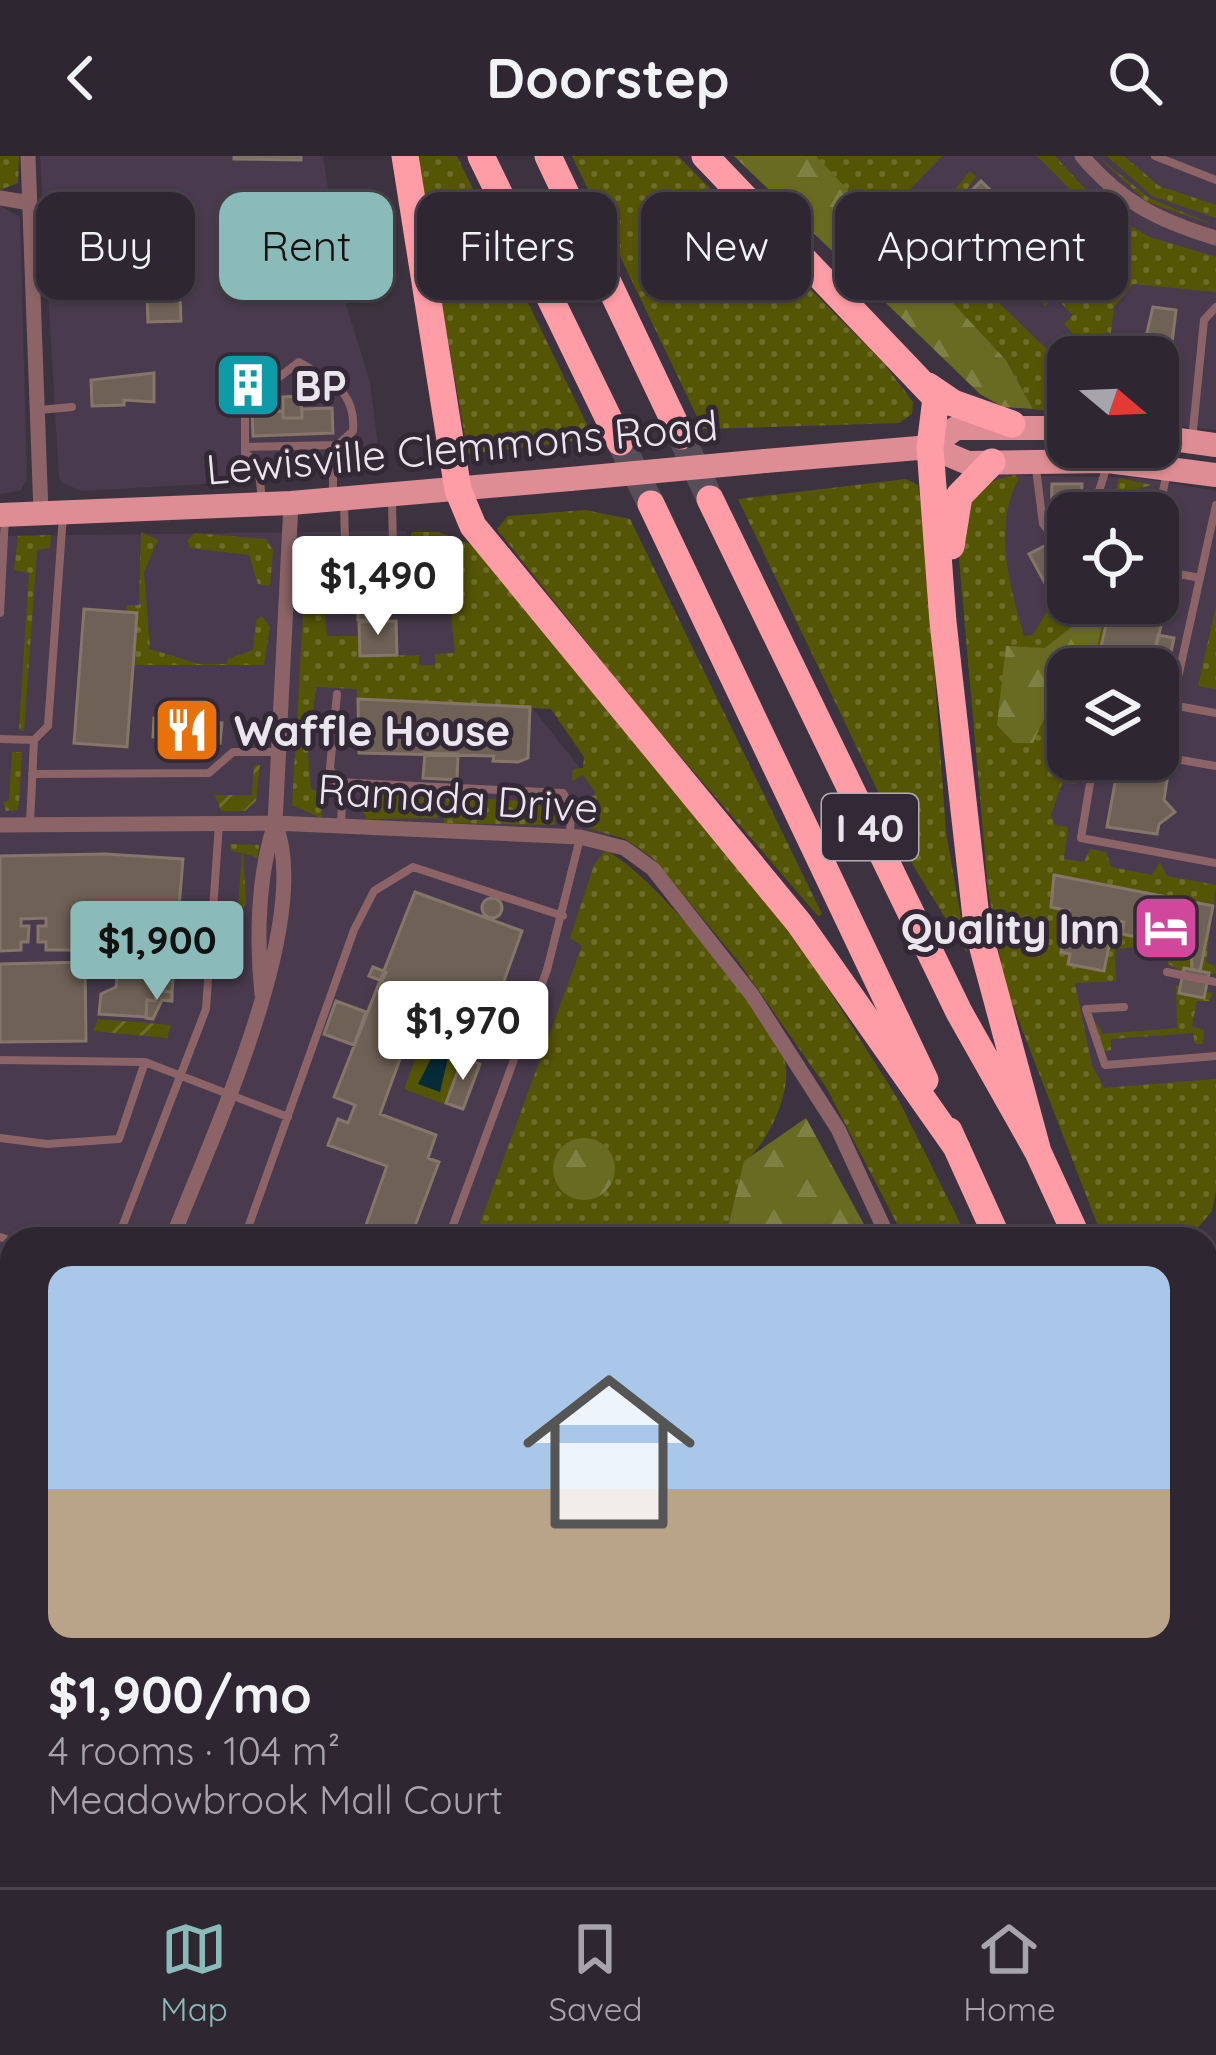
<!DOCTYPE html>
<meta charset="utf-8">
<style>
:root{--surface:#2e2630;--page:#3a323c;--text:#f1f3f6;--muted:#a7a5ab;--line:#49434c;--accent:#8bbbb9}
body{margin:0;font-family:Quicksand,sans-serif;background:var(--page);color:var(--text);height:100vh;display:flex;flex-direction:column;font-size:45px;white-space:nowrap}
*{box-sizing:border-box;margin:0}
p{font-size:39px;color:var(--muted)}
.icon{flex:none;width:66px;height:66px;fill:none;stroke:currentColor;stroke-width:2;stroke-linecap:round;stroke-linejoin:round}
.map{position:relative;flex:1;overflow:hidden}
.side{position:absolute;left:0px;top:1071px;width:1218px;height:660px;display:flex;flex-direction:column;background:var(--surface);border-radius:36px 36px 0 0;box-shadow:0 3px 9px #0004,0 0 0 3px var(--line)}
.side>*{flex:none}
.top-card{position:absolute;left:36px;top:36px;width:1146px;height:108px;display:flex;gap:24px}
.needle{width:78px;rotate:109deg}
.controls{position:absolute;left:1047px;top:180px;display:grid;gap:24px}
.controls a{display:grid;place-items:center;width:132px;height:132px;border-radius:24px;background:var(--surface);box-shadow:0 3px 9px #0004,0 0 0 3px var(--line);font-size:60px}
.price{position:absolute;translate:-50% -102px;padding:0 27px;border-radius:12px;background:#fff;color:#222;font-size:39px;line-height:78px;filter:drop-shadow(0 3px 6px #0008)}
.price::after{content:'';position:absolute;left:50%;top:72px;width:36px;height:27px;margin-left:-18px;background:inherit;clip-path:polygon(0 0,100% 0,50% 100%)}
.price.active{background:var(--accent);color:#111}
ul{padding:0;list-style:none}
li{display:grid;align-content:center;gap:24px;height:636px;padding:0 48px}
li+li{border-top:3px solid var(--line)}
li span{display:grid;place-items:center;height:372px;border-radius:24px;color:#555}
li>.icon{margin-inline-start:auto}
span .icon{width:216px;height:216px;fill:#fffc;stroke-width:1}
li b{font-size:51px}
.chip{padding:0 42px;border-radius:24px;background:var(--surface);box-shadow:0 3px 9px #0004,0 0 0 3px var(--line);font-size:42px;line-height:108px}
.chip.active{background:var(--accent);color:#111}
header{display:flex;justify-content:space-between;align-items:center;height:156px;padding:0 48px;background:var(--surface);font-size:54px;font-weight:700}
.dock{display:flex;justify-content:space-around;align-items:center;height:168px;border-top:3px solid var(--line);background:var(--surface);font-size:33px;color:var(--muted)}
.dock a{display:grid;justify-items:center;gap:6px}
.dock .active{color:var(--accent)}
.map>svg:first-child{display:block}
.built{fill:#493b4d;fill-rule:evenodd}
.grass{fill:url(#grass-dots);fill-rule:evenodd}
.forest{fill:url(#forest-firs)}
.garden{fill:url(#garden-furrows)}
.pitch{fill:#555605}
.water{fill:#062c39}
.building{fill:#6e6155;stroke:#847669;stroke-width:3}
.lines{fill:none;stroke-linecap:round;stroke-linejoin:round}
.motorway-tunnel{stroke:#574e5a;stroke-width:27;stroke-dasharray:27 14;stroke-linecap:butt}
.service{stroke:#8c6467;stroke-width:8}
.minor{stroke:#8c6467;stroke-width:15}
.primary{stroke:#de8d94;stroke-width:24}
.motorway{stroke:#ff9da6;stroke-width:27}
.primary-bridge{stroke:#de8d94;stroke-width:24}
.labels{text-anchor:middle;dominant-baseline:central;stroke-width:10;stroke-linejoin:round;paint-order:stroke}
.shield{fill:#332936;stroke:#b4adb6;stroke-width:3}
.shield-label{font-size:39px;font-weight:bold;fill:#ebe5ed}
.poi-label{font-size:42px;font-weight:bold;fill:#ebe5ed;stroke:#332936;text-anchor:start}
.street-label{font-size:42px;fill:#ebe5ed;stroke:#332936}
</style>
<header><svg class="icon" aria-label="back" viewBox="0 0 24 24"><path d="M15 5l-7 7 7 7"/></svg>Doorstep<svg class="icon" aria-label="search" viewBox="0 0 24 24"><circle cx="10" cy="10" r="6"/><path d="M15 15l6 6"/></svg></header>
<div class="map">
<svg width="1216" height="1731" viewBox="0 0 1216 1731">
<defs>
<pattern id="grass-dots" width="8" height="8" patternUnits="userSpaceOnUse" patternTransform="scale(3)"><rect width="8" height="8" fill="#555605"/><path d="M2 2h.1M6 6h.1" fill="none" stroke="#6e6e2a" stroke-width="1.8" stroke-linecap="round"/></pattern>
<pattern id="forest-firs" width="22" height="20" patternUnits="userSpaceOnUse" patternTransform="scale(3)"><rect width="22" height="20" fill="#696b23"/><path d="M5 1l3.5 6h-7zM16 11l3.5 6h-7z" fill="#7f8043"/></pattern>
<pattern id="garden-furrows" width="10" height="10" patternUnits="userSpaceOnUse" patternTransform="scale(3)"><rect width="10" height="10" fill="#555605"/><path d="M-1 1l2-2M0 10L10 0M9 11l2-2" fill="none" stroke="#6e6e2a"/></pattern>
</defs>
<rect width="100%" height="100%" fill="#3d3340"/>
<path class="built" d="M 40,0 L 323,0 L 346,149 L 370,226 L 380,308 L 236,326 L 82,335 L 64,328 L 59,322 Z
M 927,0 L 1216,0 L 1216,274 L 1158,267 L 1158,201 L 1068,201 L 1068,258 L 1033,253 L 1006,204 L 869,57 Z
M 0,50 L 20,61 L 27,324 L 20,335 L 0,338 Z
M 995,319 L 1139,322 L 1216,335 L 1216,938 L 1090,957 L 1035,735 ZM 1068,357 L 1158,357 L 1158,447 L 1068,447 ZM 1068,513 L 1158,513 L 1158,603 L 1068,603 Z
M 406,375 L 414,404 L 604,642 L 614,702 L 480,1083 L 12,1083 L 12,1191 L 0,1187 L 0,380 Z"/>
<path class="grass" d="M 0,0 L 19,0 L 18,27 L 0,34 Z
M 416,0 L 457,0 L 594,283 L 468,298 Z
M 572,0 L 678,0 L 882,205 L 913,246 L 912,258 L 899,267 L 703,273 Z
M 815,0 L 942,0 L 896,48 L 1053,199 L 1075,180 L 1064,168 L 1073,159 L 1055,141 L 1045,150 L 1041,145 L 1078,109 L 1068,103 L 1070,96 L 1111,59 L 1150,81 L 1216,101 L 1216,136 L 1133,128 L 1114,151 L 1108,201 L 1068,201 L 1068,257 L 1033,253 L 1006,204 Z
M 1037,0 L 1055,0 L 1086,34 L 1080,49 L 1073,51 L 1079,42 Z
M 1097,0 L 1149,42 L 1216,70 L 1147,46 Z
M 1107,0 L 1124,0 L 1159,30 L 1216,49 L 1216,62 L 1152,40 Z
M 970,15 L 976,21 L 947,60 L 954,70 L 941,51 Z
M 1015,319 L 1019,323 C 992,368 1010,432 1024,480 L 1033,479 L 1068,420 L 1068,447 L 1111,447 L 1096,513 L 1068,513 L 1063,616 L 1078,618 L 1076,628 L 1062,627 L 1051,659 L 1055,669 L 1068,671 L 1064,703 L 1084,706 L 1090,693 L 1106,696 L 1111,711 L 1152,719 L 1160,706 L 1167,720 L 1216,729 L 1206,806 L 1215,810 L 1216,817 L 1208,819 L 1200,815 L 1213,750 L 1055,719 L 1052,751 L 1069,755 L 1061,795 L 1070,798 L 1068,808 L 1104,815 L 1114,764 L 1124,766 L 1122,779 L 1191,792 L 1195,798 L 1192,813 L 1183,816 L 1168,808 L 1165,789 L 1115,793 L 1116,825 L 1075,827 L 1092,909 L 1104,932 L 1216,923 L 1216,1035 L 1212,1055 L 1196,1074 L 1210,1082 L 1206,1106 L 1206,1083 L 1103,1083 L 1005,829 L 988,733 L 957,379 C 971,342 974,327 1015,319 Z
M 1119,322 L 1153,329 L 1136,333 L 1131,357 L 1111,357 Z
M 906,323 L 918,329 L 924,369 L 946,676 L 967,797 L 914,711 L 738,343 Z
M 585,354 L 630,363 L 822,758 L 818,760 L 637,550 L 497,373 L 508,360 Z
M 141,376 L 158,384 L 144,416 L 150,493 L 199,508 L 227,508 L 228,503 L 253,494 L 256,464 L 262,460 L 270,471 L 264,509 L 133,509 L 137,457 L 126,456 L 127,449 L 139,449 Z
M 439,376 L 472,389 L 790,772 L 899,945 L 968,1083 L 905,1083 L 826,931 L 738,805 L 653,702 L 625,683 L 588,672 L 587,645 L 596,637 L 583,619 L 572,625 L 573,613 L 583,612 L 584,601 L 551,553 L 357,543 L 357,533 L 316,531 L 308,597 L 311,633 L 325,637 L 321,662 L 292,649 L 304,444 L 312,438 L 324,447 L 327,480 L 359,480 L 360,500 L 419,499 L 419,509 L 435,509 L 435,498 L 455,497 L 449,437 L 409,384 L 412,376 Z
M 194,377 L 266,383 L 273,394 L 270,430 L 258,428 L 249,399 L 190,392 L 187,385 Z
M 51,379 L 50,392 L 37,394 L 24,575 L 19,574 L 29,417 L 14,414 L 18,380 Z
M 322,382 L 332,383 L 334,392 L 324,409 L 314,412 L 308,409 L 311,391 Z
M 1216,450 L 1216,533 L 1198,530 Z
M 12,596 L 22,596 L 19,647 L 17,654 L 6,655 L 3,646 L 9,645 Z
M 365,637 L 436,640 L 438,662 L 367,663 L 358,646 Z
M 446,641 L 545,646 L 557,658 L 554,669 L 444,667 Z
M 230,688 L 259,689 L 258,702 L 243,697 L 246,746 L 237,767 L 242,697 L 231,695 Z
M 605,695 C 644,707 777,868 785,906 C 792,937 767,989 744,1006 L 725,1083 L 474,1083 L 582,790 L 570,782 L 594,709 ZM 609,995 L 615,1014 L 609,1032 L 570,1041 L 553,1016 Z
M 1176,829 L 1213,837 L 1209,845 L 1197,845 L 1192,870 L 1204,874 L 1203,888 L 1195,888 L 1193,877 L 1111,883 L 1111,894 L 1103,895 L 1095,865 L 1103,878 L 1177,872 Z
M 1206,1233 L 1216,1256 L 1216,1338 L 1206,1317 Z
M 1206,1604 L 1216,1627 L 1216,1731 L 1194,1731 L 1189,1719 L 1206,1719 Z"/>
<path class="forest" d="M 734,0 L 816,0 L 1006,204 L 1033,253 L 1003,251 L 980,238 Z
M 1088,447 L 1106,447 L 1093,513 L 1068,513 L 1068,560 L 1047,556 L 1033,587 L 1014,587 L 997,569 L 1006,490 L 1045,492 L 1088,458 Z
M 806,962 L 872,1083 L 725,1083 L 744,1005 Z
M553 1013a31 31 0 1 1 62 0a31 31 0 1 1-62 0Z
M 1206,1172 L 1216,1194 L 1216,1256 L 1206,1233 Z
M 0,1187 L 12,1191 L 12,1294 L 0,1288 Z
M 592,1719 L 695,1719 L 691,1731 L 589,1731 Z"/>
<path class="garden" d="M 254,609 L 260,609 L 256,645 L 245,655 L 221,655 L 215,639 L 252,639 Z
M 98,863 L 171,869 L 167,882 L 93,875 Z"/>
<path class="pitch" d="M 424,881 L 466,897 L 447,949 L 404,933 Z"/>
<path class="water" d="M 434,897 L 448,902 L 440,936 L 418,928 Z"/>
<path class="building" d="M 234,0 L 301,0 L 301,4 L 234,3 Z
M 981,25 L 1046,89 L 1011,124 L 946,61 Z
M 179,110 L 181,165 L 148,166 L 146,111 Z
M 1153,151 L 1176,154 L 1168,219 L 1158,218 L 1158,201 L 1142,198 Z
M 262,212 L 268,222 L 244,236 L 235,220 Z
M 154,217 L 154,246 L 124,244 L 124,249 L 92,250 L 91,224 Z
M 301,240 L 302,262 L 283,262 L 283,241 Z
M 332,252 L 333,277 L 253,280 L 252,256 L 283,255 L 283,262 L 302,262 L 302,253 Z
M 1052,328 L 1082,328 L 1081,357 L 1068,357 L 1068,368 L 1051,367 Z
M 1068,378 L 1068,417 L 1046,429 L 1029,398 Z
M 357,390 L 378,390 L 377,465 L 358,464 Z
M 1111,447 L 1166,448 L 1151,513 L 1096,513 Z
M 84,453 L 137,457 L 127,591 L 74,587 Z
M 396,465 L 397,499 L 360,500 L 359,466 Z
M 1158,479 L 1174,482 L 1171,496 L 1155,493 Z
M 358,543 L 530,551 L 528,602 L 518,606 L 493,605 L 494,600 L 359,597 Z
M 154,562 L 222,567 L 220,587 L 153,581 Z
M 425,597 L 458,598 L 457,624 L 423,622 Z
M 1117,616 L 1167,624 L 1164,644 L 1175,656 L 1159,668 L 1157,678 L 1107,671 Z
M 105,698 L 183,703 L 172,836 L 156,835 L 155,845 L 147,844 L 146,861 L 99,858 L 101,838 L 116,831 L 118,808 L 103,807 L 108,753 L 99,753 L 99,765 L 77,765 L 85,770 L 85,786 L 77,786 L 77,794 L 46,794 L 46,786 L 38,786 L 38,770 L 46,770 L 46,762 L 21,763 L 21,770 L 29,770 L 28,786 L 21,786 L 21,794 L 0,795 L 0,700 Z
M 1054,719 L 1213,750 L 1200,815 L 1192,813 L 1191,792 L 1122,778 L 1124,766 L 1114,764 L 1104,815 L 1068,808 L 1070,798 L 1061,796 L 1069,755 L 1051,751 Z
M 415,736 L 522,775 L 479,894 L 408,868 L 411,873 L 380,958 L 436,979 L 428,1002 L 439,1006 L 410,1083 L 361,1083 L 387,1010 L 328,989 L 338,963 L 348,967 L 355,949 L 334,941 Z
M482 752a10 10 0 1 1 20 0a10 10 0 1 1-20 0Z
M 85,806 L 86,885 L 0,886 L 0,808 Z
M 373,811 L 386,816 L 382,825 L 369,820 Z
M 1184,812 L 1209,817 L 1204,842 L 1179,837 Z
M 156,835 L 172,836 L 172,845 L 162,844 L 153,863 L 146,862 L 147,844 L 155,845 Z
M 336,845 L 366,856 L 354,889 L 324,878 Z
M 463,901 L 480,908 L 463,953 L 446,947 Z
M 0,1102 L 12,1106 L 12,1148 L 5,1159 L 0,1158 Z"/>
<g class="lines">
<path class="motorway-tunnel" d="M 681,280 L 710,343
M 620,286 L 651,348"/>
<path class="service" d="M 1155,0 L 1216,24
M 1078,76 L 1116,38
M 39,254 L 72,251
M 1192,284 L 1204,164 L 1216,151
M 245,291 L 337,289
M 1036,313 L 1043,368 L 1047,373 L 1068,371
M 262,344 L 258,307 L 245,297 L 245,247 L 299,206 C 331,226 356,234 353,275 L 333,293 L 333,337
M 344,346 L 346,423
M 1216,349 L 1172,549 L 1216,557
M 1092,357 L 1106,313
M 1158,361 L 1167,315
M 1158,414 L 1200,422
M 289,424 L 346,423 L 357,431
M 378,430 L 394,430 L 392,346
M 0,457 L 5,361
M 337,538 L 330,612 L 336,626 L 563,637 L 571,650 L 570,680
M 0,583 L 34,584
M 1158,600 L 1216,610
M 1094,603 L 1081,682 L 1216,707
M 32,618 L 209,617 L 233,596 L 278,596
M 30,667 L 34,584 L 48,570 L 63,359
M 341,668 L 343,627
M 1167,816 L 1216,826
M 1124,851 L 1086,853 L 1105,909 L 1216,900
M 0,904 L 145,906 L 288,961
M 0,982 L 47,988 L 119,983 L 145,906
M 0,1081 L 12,1085
M 144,1083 L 121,1074 L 206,853 L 219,668
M 244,1083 L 354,774 L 374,735 L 413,711 L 563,760
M 448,1083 L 547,814 L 580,682
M 1210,1132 L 1216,1163
M 920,1719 L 928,1731
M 941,1731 L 963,1719"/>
<path class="minor" d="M 28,0 L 41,357
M 1082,0 C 1121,46 1159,65 1216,82
M 0,42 L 30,47
M 0,669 L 275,667 L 580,681 L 624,692 L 653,713 L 752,839 L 838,973 L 889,1083
M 262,838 C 256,784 258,718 275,667 L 291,347
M 172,1083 C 210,984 315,764 275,667
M 1210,1130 L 1216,1096
M 0,1487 L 12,1548
M 45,1719 L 48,1731
M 1177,1719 L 1182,1731
M 445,1731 L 449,1719
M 1071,1731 L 1102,1719"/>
<path class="primary" d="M 1158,281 L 1216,289
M 930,291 L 956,272 L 1068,272
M 765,305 L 930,291 L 968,307 L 1108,305 L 1216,319
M 0,359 L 291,347 L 570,323"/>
<path class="motorway" d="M 405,0 L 458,334 L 473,370 L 799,767 L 957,992
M 481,0 L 620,286
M 548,0 L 681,280
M 705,0 L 936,242 L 930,291 L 943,466 L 977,770 L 1038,996
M 928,230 L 953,247 L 1012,268
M 710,343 L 959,856 L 1038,996 L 1078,1083
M 651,348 L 925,924
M 951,390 L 959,340 L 992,306
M 949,975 L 998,1083
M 1206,1370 L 1216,1391
M 1206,1534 L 1216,1555"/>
<path class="primary-bridge" d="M 570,323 L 765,305"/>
</g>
<defs>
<g id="building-square" transform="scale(3.45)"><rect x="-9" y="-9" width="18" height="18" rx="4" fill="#0f9aa8" stroke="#332936"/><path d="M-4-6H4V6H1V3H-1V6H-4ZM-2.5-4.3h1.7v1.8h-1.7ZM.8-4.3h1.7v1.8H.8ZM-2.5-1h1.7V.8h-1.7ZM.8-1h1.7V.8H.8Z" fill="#fff"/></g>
<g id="restaurant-square" transform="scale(3.45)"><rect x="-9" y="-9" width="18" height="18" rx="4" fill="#e8710a" stroke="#332936"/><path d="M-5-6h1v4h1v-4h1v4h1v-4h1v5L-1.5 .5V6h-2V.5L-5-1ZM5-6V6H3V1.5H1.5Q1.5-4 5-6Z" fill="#fff"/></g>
<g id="hotel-square" transform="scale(3.45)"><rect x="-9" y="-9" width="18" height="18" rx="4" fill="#d1479c" stroke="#332936"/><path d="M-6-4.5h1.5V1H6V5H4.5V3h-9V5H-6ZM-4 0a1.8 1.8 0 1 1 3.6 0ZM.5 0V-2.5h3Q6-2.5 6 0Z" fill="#fff"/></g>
</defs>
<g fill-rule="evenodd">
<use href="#building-square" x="248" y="229"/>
<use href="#restaurant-square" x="187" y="574"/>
<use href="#hotel-square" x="1166" y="772"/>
</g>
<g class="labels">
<rect class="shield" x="822" y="638" width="96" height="66" rx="9"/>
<g class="shield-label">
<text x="870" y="671">I 40</text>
</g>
<g class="poi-label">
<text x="294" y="229">BP</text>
<text x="234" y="574">Waffle House</text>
<text x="1120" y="772" text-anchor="end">Quality Inn</text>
</g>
<g class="street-label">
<text transform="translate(462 291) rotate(-5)">Lewisville Clemmons Road</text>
<text transform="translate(458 642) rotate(4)">Ramada Drive</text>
</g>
</g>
</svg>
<div class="controls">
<a><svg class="needle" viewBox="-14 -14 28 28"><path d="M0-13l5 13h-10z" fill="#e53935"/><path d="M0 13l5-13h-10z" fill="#a7a5ab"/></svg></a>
<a><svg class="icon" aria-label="locate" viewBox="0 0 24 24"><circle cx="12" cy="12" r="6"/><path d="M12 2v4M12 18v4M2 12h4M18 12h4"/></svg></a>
<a><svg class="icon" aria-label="layers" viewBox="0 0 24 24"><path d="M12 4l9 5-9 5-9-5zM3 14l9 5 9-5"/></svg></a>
</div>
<b class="price" style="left:378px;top:482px">$1,490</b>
<b class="price active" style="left:157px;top:847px">$1,900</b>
<b class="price" style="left:463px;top:927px">$1,970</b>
<div class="top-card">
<a class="chip">Buy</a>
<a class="chip active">Rent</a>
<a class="chip">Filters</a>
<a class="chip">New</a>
<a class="chip">Apartment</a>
</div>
<section class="side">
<ul>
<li><span style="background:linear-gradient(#a9c7e8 60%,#b9a48a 0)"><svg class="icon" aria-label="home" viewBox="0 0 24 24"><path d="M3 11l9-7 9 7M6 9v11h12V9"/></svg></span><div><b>$1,900/mo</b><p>4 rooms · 104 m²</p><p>Meadowbrook Mall Court</p></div></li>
</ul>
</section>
</div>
<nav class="dock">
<a class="active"><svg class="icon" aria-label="map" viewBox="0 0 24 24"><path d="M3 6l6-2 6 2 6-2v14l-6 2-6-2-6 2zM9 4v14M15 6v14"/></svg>Map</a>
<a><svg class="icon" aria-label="saved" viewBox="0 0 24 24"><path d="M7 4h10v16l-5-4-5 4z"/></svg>Saved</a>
<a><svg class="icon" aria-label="home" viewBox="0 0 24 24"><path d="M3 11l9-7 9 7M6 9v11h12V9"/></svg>Home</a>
</nav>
